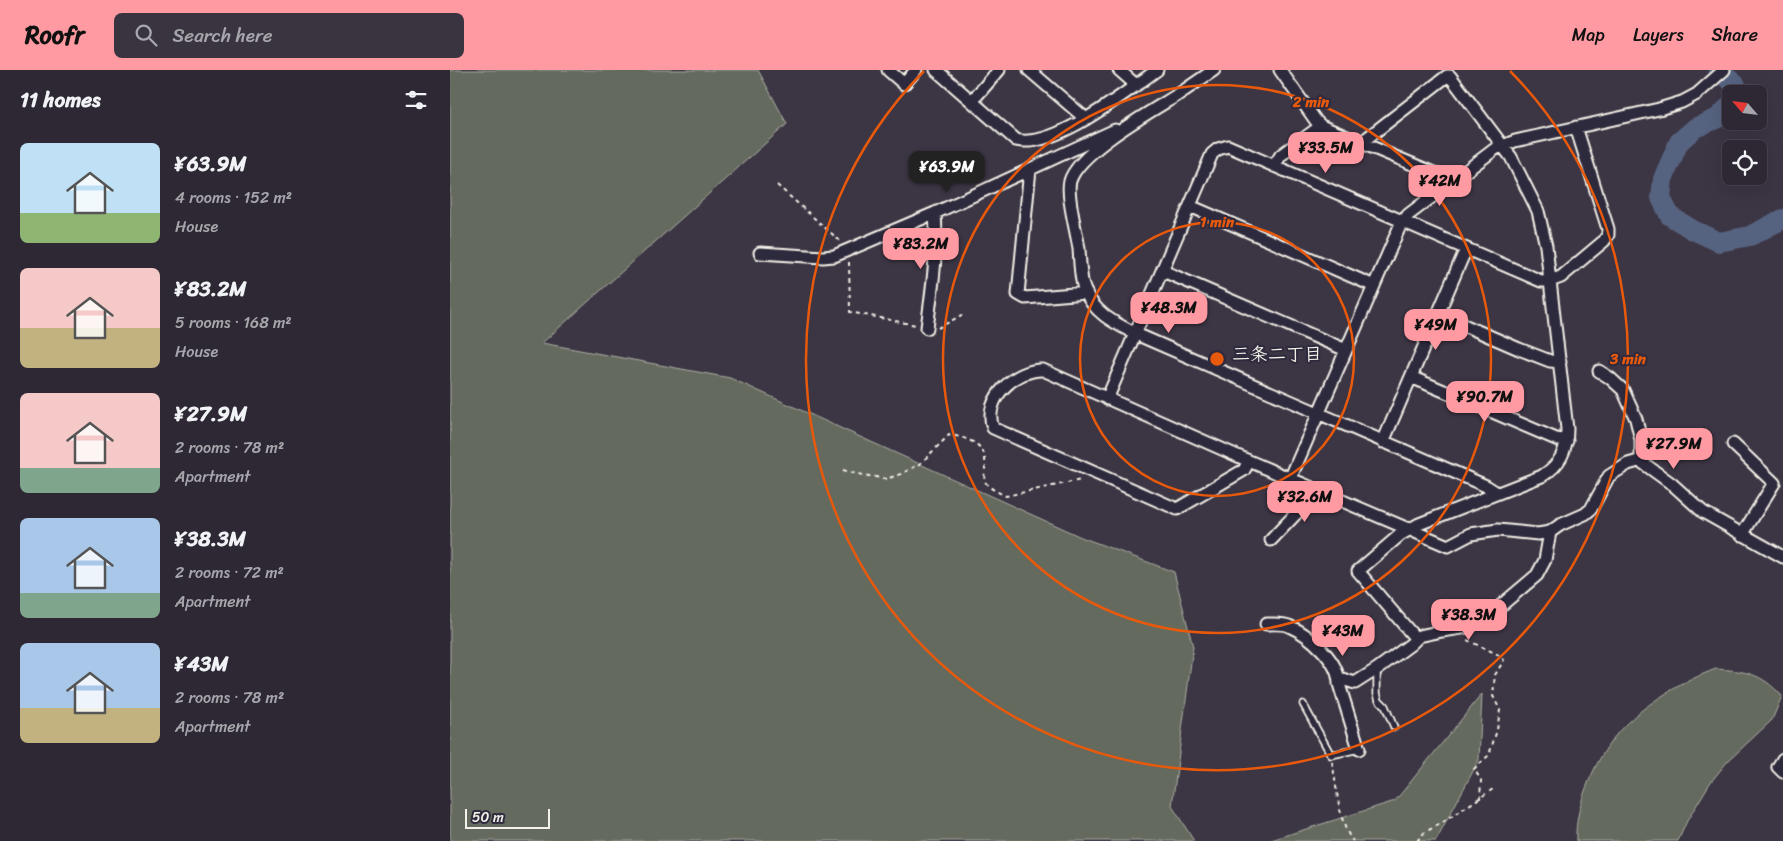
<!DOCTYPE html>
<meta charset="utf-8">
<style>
:root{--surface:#2d2833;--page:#39343f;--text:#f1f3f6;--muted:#a7a6ac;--line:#48444e;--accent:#ff9aa2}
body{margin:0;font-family:Sriracha,"Klee One",sans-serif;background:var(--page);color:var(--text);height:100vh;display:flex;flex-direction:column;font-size:19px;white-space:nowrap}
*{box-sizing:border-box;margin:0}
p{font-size:16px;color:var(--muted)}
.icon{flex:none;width:28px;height:28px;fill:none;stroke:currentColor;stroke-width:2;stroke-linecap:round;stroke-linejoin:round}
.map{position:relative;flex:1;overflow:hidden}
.sheet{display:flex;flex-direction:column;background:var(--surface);width:450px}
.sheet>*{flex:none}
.needle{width:32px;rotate:298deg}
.controls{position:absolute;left:1272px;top:15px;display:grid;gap:10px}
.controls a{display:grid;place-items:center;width:45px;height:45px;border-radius:8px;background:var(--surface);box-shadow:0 5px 20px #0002,0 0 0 1px var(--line);font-size:25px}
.scale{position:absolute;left:15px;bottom:12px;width:85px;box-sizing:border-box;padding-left:5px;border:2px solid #f4f1e8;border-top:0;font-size:14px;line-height:18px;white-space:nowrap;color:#f4f1e8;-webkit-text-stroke:4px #2f2a3d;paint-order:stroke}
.price{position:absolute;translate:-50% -42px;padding:0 11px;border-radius:10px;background:var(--accent);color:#111;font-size:16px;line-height:32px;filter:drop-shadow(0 1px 2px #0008)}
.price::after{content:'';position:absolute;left:50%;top:30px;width:15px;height:11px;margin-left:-8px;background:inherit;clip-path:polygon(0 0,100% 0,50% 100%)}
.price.selected{background:#222;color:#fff}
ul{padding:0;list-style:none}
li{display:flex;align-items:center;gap:15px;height:125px;padding:0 20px}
li span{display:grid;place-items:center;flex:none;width:140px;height:100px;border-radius:8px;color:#555}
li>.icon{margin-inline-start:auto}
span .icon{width:60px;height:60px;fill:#fffc;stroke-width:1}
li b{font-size:21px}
h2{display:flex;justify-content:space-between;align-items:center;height:60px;padding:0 20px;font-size:21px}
header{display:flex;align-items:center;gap:30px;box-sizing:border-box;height:70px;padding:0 25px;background:var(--accent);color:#111}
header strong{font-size:24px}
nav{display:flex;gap:28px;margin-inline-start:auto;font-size:18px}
.search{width:350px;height:45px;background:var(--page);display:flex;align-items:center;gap:12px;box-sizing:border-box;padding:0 18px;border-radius:8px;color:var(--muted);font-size:19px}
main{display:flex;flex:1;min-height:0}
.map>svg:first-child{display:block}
.green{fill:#656b5e;stroke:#acaea3}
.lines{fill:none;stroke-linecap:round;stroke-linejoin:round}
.river{stroke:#576480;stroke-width:20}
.lane-casing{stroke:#f4f1e8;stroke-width:9}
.street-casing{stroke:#f4f1e8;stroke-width:15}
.path{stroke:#f4f1e8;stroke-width:2;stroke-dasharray:4 4;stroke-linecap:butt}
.lane{stroke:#2f2a3d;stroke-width:5.5}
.street{stroke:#2f2a3d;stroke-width:11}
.ring{fill:none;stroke:#e8590c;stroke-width:2.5}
.labels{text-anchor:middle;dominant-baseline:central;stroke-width:4;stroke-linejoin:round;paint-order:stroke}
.neighbourhood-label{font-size:18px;font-weight:bold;fill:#f4f1e8;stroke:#2f2a3d}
.centre{fill:#e8590c;stroke:#2f2a3d;stroke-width:2.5}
.ring-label{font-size:15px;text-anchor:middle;font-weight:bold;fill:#e8590c;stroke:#2f2a3d;stroke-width:4;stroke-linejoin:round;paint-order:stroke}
</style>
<header>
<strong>Roofr</strong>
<div class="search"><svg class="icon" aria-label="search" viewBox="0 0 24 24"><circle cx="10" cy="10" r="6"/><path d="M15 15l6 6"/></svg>Search here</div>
<nav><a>Map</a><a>Layers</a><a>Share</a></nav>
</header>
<main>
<section class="sheet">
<h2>11 homes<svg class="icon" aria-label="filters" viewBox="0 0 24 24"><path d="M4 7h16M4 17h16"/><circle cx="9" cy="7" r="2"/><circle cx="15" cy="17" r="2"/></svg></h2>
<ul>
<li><span style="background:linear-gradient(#bfe0f5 70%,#8fb573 0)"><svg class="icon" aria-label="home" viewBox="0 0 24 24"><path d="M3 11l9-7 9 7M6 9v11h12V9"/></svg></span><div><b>¥63.9M</b><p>4 rooms · 152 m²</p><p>House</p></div></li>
<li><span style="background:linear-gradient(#f6c9c9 60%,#c2b280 0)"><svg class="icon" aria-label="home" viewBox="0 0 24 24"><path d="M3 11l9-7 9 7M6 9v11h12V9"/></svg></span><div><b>¥83.2M</b><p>5 rooms · 168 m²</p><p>House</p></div></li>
<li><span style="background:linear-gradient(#f6c9c9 75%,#7fa58c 0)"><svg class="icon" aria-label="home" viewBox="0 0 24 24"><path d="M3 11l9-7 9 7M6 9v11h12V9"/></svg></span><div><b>¥27.9M</b><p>2 rooms · 78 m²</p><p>Apartment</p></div></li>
<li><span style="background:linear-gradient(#a9c7e8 75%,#7fa58c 0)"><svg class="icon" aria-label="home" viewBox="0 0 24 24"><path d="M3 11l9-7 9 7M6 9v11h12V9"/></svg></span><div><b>¥38.3M</b><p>2 rooms · 72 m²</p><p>Apartment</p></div></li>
<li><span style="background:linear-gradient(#a9c7e8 65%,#c2b280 0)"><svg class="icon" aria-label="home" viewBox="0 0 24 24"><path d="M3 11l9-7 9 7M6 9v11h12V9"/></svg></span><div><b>¥43M</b><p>2 rooms · 78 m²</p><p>Apartment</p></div></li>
</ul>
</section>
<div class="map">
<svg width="1333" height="771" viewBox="0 0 1333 771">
<rect width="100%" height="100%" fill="#3c3544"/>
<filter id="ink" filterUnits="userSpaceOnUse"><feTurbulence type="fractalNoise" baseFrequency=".02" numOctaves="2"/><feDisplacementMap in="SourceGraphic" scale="10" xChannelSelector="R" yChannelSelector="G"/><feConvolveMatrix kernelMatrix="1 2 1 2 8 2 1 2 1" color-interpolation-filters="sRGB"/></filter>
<g filter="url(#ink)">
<path class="green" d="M 0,0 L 308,0 L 337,54 L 92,273 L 280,308 L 631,467 L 724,502 L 743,577 L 722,736 L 744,771 L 0,771 Z
M 1266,599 C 1296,601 1311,603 1332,626 L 1322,650 L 1277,692 L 1260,713 L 1237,751 L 1228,771 L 1126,771 C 1124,734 1148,683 1173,657 C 1196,633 1235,610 1266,599 Z
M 1032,624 L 1029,690 L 986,771 L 818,771 L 945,731 Z"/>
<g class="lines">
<path class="river" d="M 1268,0 L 1286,15 L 1287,24
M 1281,34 L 1268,48 L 1245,58 L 1229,72 L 1213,109 L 1211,128 L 1220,146 L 1243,160 L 1269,172 L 1300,166 L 1333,149"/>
<g class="lane-casing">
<path id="lane" d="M 927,599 L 927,623 L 929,630 L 935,636 L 944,657
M 853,634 L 881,685 L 909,679"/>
</g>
<g class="street-casing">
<path id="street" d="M 438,0 L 454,14 L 466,0
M 486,0 L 566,70 C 604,80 676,22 707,0
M 579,0 L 636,49
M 669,0 L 686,15
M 764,0 C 752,8 741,16 729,24 C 702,41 629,81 620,111 C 616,124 627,164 629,179 C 630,191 630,211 635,221 C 645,244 665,253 686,264 L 1036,416 L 1047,423
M 830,0 L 866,51 L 871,56 L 1003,111
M 522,31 L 549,0
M 912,72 L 997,6 L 1000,6 L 1061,87 L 1088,141 L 1096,176 L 1117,359 C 1117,381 1110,395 1092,406 L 969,454 L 950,465 L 908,501 L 966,569
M 824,96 L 831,85 L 871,56
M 580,99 L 568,224 L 575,228 L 636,223
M 740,136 L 924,216
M 310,183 L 373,187 L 384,186 L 485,143 L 665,60
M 713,201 L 896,280
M 988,244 L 1069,279 L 1100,291 L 1110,292
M 477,258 C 482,219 488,181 485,143
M 1149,301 L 1160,308 L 1173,320 L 1186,349 L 1191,370 L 1191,387 L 1193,393 L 1222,414 L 1253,442 L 1333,487
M 961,307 L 1106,369 L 1117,371
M 657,329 L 762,84 L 768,79 L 778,76 L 1091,211 L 1100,211 L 1111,207 L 1154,171 L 1158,165 L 1158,159 L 1126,57
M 933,372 L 1012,188 L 1017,179
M 1283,374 L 1324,413 L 1292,465
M 799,391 L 794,400 L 727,439 L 543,358 C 532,329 566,299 593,300 L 799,391 L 998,476 L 1021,464 L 1048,460 L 1088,464 L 1100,462 L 1110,455 L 1135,444 L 1141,439 L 1159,406 L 1178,394 L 1192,390
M 840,409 L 950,156 L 958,145 L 1045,79 L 1065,71 L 1209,39 L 1232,32 L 1247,24 L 1274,0
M 821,470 L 860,429 L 865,419
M 816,554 C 823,554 833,553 839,556 C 860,565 889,591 889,614 L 909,679
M 889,608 L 905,613 L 927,599 L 961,574 L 969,566 L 992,561 L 1018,557 L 1048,538 L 1087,505 L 1095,490 L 1100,462
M 1333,689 L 1328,697 L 1333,702"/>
</g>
<path class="path" d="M 327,115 L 390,171
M 399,192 L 400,242 L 466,255
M 488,258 L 512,245
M 393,400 L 403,403 L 436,409 L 451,404 L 470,394 L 499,365 C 510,366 528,371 533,382 C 536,386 535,393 535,398 C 535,402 533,409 536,413 C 540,419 550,423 556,426 L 631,410
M 1017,570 L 1047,584 L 1054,590 L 1045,605 L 1043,626 L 1050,640 L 1047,660 L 1039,685 L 1024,699 L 1031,710 L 1030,729
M 882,692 C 887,715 888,753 903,771
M 967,771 L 975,762 L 992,753 L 1043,719"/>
<use href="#lane" class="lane"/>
<use href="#street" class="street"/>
</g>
</g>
<g class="ring">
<circle cx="767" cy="289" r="137"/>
<circle cx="767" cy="289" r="274"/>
<path d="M1060 1A411 411 0 1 1 474 1"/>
</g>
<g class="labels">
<g class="neighbourhood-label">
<text x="827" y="284">三条二丁目</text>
</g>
</g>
<circle cx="767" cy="289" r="8" class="centre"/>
<g class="ring-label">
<text x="861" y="37">2 min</text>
<text x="767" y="157">1 min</text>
<text x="1178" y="294">3 min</text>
</g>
</svg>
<div class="controls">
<a><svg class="needle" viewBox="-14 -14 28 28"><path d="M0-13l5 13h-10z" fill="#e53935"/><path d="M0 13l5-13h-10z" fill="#a7a6ac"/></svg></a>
<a><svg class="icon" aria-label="locate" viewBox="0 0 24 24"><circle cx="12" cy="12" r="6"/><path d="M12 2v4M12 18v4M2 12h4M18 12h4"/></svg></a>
</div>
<div class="scale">50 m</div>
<b class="price" style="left:876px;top:104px">¥33.5M</b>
<b class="price selected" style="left:497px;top:123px">¥63.9M</b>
<b class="price" style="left:990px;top:137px">¥42M</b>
<b class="price" style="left:471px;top:200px">¥83.2M</b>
<b class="price" style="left:719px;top:264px">¥48.3M</b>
<b class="price" style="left:986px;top:281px">¥49M</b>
<b class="price" style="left:1035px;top:353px">¥90.7M</b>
<b class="price" style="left:1224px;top:400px">¥27.9M</b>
<b class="price" style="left:855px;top:453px">¥32.6M</b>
<b class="price" style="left:1019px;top:571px">¥38.3M</b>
<b class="price" style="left:893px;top:587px">¥43M</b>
</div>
</main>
